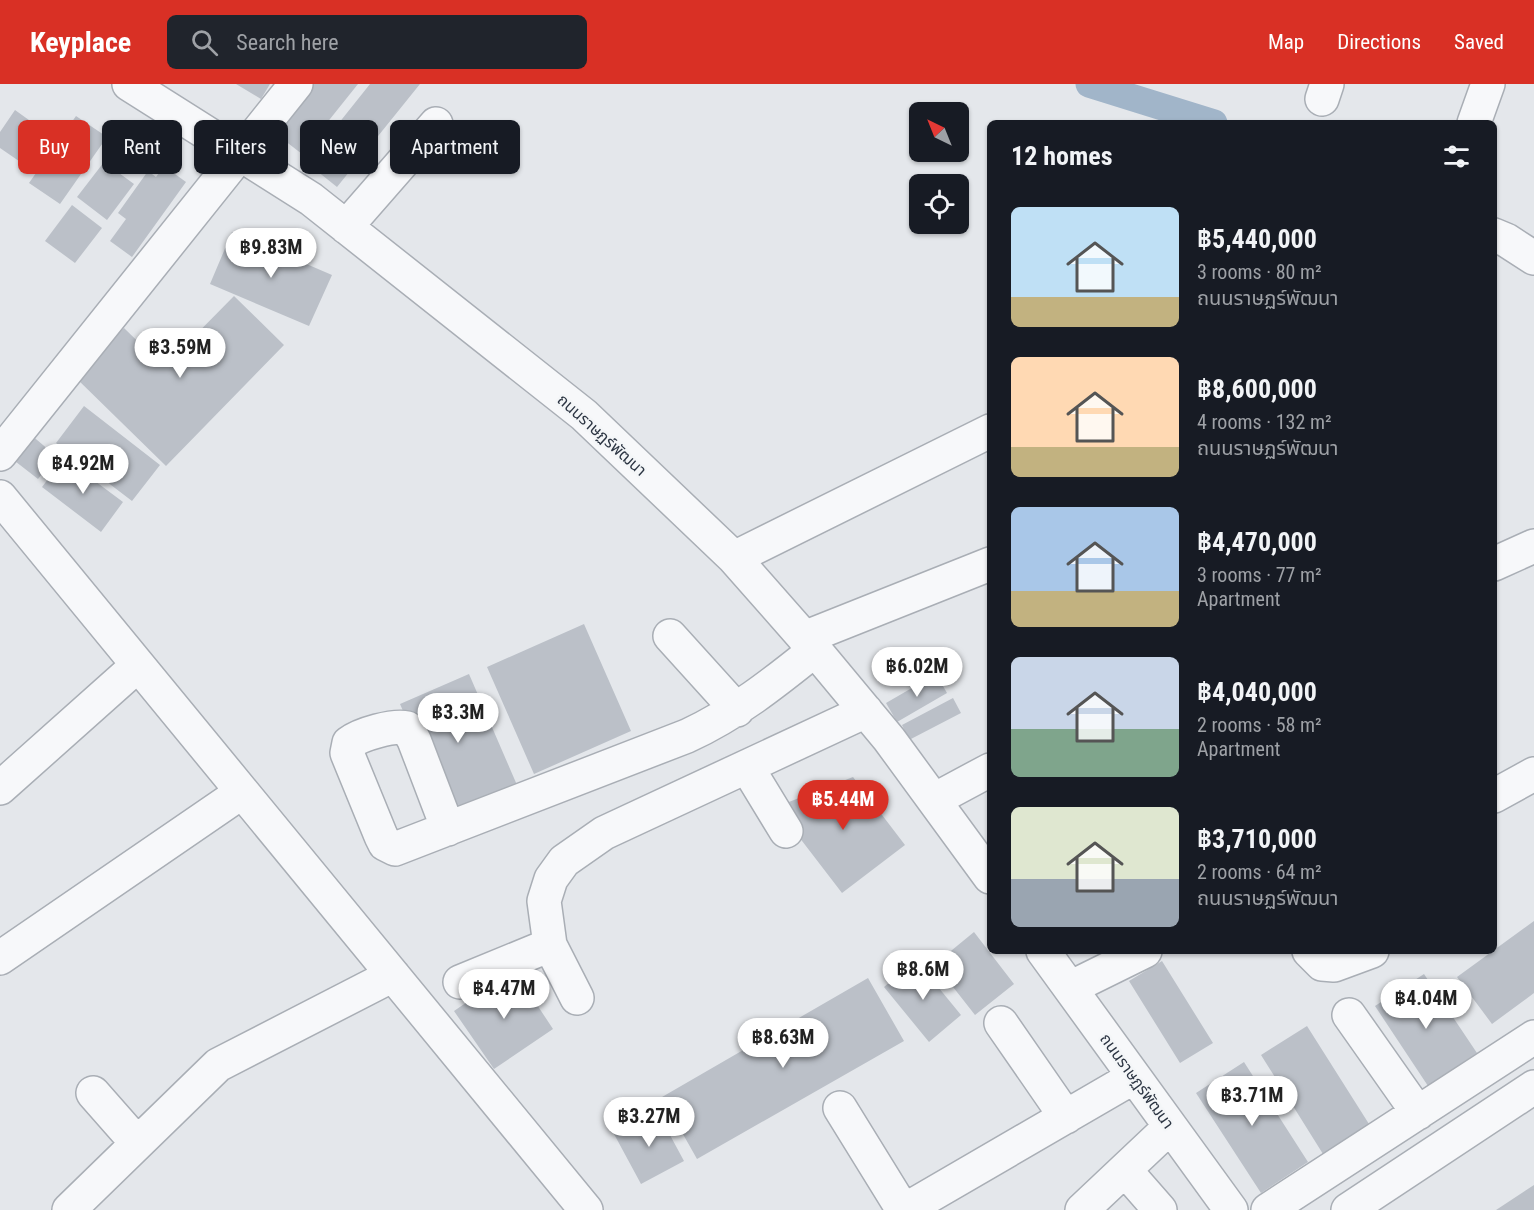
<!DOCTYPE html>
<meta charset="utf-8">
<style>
:root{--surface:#171b24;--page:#20242c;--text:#f1f3f6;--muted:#9ea1a6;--accent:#d93025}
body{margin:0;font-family:"Roboto Condensed","Noto Sans Thai",sans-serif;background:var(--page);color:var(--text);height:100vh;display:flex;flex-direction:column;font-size:22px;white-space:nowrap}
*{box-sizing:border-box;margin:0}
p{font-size:20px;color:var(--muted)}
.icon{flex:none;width:33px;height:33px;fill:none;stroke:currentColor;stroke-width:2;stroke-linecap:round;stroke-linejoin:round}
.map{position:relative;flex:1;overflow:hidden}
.drawer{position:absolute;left:987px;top:36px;width:510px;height:834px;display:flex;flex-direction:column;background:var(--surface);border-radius:9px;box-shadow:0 2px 4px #0004}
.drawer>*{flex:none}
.hud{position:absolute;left:18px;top:36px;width:570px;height:54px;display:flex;gap:12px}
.needle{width:39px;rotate:317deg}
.fabs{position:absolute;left:909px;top:18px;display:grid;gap:12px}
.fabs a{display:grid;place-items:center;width:60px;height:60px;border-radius:9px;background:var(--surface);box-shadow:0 2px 4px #0004;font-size:30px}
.price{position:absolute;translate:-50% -51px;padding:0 14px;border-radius:21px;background:#fff;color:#222;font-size:20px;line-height:39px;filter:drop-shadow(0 2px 3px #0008)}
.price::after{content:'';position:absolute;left:50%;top:36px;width:18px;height:14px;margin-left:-9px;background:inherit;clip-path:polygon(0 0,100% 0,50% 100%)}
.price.selected{background:var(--accent);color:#fff}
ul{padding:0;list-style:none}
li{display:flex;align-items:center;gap:18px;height:150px;padding:0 24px}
li span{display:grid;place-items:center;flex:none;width:168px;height:120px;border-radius:9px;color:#555}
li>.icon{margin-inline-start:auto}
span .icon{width:72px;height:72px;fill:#fffc;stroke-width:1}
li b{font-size:26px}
h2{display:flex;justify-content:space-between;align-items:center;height:72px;padding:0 24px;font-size:26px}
.pill{padding:0 21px;border-radius:9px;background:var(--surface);box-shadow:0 2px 4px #0004;font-size:21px;line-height:54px}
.pill.selected{background:var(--accent);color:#fff}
header{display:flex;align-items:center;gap:36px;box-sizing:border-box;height:84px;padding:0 30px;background:var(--accent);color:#fff}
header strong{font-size:28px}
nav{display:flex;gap:33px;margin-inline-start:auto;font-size:21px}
.search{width:420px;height:54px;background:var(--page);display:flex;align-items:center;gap:15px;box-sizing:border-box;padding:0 21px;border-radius:9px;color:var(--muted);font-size:22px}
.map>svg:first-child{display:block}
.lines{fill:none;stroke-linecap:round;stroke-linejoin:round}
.canal{stroke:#a1b5c9;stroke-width:27}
.building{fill:#bbc0c8}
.minor-casing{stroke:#a9aeb5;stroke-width:36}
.minor{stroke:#f7f8fa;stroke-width:33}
.labels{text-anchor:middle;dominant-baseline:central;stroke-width:5;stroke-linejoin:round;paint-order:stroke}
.street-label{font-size:16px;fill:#2c3543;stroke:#f4f6f8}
</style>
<header>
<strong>Keyplace</strong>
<div class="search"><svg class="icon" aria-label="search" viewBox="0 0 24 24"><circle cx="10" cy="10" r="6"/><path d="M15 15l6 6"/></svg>Search here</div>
<nav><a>Map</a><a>Directions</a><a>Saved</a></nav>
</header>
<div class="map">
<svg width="1534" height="1126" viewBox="0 0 1534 1126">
<rect width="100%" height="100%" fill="#e4e7eb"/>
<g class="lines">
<path class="canal" d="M 1089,0 L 1214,39"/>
</g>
<path class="building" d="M 236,0 L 270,0 L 261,15 Z
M 308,0 L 358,0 L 302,70 L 271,46 Z
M 370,0 L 420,0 L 337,103 L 307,79 Z
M 15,26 L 54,54 L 32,86 L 0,64 L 0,48 Z
M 76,32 L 107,53 L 60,120 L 29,99 Z
M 129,48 L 154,66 L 137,90 L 112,71 Z
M 104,78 L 134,100 L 107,136 L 77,113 Z
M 164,82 L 186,98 L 132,173 L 110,157 L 126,135 L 118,129 L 148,87 L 156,93 Z
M 72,121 L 102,144 L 75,179 L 45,157 Z
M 232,148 L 332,191 L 309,242 L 210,200 Z
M 234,212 L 284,261 L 166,382 L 75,293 L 124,244 L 164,283 Z
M 84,322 L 160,381 L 132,417 L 56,359 Z
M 30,350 L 56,372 L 38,395 L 11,374 Z
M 64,374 L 123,418 L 101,448 L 42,403 Z
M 584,540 L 631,647 L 534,690 L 487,583 Z
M 469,590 L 517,701 L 448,731 L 400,620 Z
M 936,590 L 947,609 L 897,638 L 886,619 Z
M 953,614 L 961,629 L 909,656 L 902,641 Z
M 853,693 L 905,761 L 842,809 L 776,723 Z
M 1534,837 L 1534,909 L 1492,940 L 1457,893 Z
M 974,848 L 1014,900 L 975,931 L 935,880 Z
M 916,876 L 961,931 L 929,958 L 884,903 Z
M 1162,877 L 1213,959 L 1180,979 L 1129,897 Z
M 514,886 L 553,945 L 494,985 L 454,927 Z
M 1424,890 L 1477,969 L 1428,1002 L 1375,922 Z
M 868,894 L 904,957 L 697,1075 L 662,1013 Z
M 1307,942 L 1369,1040 L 1323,1070 L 1261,971 Z
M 1244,978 L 1308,1078 L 1261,1109 L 1196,1009 Z
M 657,1027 L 684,1077 L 641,1100 L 614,1050 Z
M 1534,1101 L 1534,1126 L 1496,1126 Z"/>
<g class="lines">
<g class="minor-casing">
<path id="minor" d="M 129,0 L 311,115 L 584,331 L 734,474 L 815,566 L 889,655 L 990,793
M 1322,15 L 1327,0
M 1474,39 L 1488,0
M 346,143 L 436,40
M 1494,151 L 1506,156 L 1534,174
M 0,370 L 296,0
M 0,413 L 586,1126
M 734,474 L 990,347
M 1494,480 L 1534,462
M 670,552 L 737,626
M 804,554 L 990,480
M 747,683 L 786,747
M 0,704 L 138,581
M 1494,712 L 1534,690
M 934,716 L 990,686
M 448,745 L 414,656 L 407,644 C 393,641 361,650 349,659 L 347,669 L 381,752 L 385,760 L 395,765 L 687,652 C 735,630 774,599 815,566
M 1043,867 L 1231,1126
M 1309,867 L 1322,880 L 1334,881 L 1372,867
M 0,874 L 242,708
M 460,898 L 550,861
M 1070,904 L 1145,867
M 577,914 L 550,861 L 544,817 L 551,795 L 564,777 L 604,749 L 866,627
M 1349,931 L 1418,1029
M 1001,939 L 1066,1033
M 93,1009 L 137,1059
M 840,1024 L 903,1126
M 1125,1086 L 1160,1126
M 69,1126 L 218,981 L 393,891
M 905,1126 L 1134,993
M 1082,1126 L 1170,1043
M 1268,1126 L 1534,953
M 1348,1126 L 1534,1003"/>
</g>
<use href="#minor" class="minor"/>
</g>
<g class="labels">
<g class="street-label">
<text transform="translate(602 351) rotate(42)">ถนนราษฏร์พัฒนา</text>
<text transform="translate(1137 997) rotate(54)">ถนนราษฏร์พัฒนา</text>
</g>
</g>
</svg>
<div class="fabs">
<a><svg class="needle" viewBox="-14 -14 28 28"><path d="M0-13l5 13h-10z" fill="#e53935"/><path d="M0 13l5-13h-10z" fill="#9ea1a6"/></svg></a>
<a><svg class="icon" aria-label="locate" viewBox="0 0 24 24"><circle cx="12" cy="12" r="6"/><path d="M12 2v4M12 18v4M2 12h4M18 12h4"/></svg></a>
</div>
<b class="price" style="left:271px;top:195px">฿9.83M</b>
<b class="price" style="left:180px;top:295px">฿3.59M</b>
<b class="price" style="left:83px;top:411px">฿4.92M</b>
<b class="price" style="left:917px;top:614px">฿6.02M</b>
<b class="price" style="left:458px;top:660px">฿3.3M</b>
<b class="price selected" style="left:843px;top:747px">฿5.44M</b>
<b class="price" style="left:923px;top:917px">฿8.6M</b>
<b class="price" style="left:504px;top:936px">฿4.47M</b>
<b class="price" style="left:1426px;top:946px">฿4.04M</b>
<b class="price" style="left:783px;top:985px">฿8.63M</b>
<b class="price" style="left:1252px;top:1043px">฿3.71M</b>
<b class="price" style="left:649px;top:1064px">฿3.27M</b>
<div class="hud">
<a class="pill selected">Buy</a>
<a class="pill">Rent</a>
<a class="pill">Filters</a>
<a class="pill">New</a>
<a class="pill">Apartment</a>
</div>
<section class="drawer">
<h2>12 homes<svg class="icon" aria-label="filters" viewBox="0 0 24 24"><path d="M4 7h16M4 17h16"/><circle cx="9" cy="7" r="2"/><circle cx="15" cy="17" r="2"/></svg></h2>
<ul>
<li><span style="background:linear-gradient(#bfe0f5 75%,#c2b280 0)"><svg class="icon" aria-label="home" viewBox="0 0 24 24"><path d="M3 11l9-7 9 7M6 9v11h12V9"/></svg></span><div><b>฿5,440,000</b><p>3 rooms · 80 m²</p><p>ถนนราษฏร์พัฒนา</p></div></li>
<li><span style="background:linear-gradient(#ffd9b3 75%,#c2b280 0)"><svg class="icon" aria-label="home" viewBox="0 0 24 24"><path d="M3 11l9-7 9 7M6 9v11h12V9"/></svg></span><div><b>฿8,600,000</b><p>4 rooms · 132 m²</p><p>ถนนราษฏร์พัฒนา</p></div></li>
<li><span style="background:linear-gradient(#a9c7e8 70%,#c2b280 0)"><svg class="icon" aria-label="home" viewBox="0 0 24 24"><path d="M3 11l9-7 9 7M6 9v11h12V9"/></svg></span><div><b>฿4,470,000</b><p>3 rooms · 77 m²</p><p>Apartment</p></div></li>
<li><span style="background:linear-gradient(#c9d6e8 60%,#7fa58c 0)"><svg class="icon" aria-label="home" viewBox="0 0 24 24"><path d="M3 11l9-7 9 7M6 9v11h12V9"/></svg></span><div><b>฿4,040,000</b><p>2 rooms · 58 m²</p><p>Apartment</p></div></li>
<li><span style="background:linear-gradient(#dfe7d0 60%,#9aa5b1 0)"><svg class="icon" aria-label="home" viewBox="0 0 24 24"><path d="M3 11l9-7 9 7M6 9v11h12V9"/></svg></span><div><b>฿3,710,000</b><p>2 rooms · 64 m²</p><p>ถนนราษฏร์พัฒนา</p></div></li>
</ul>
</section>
</div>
